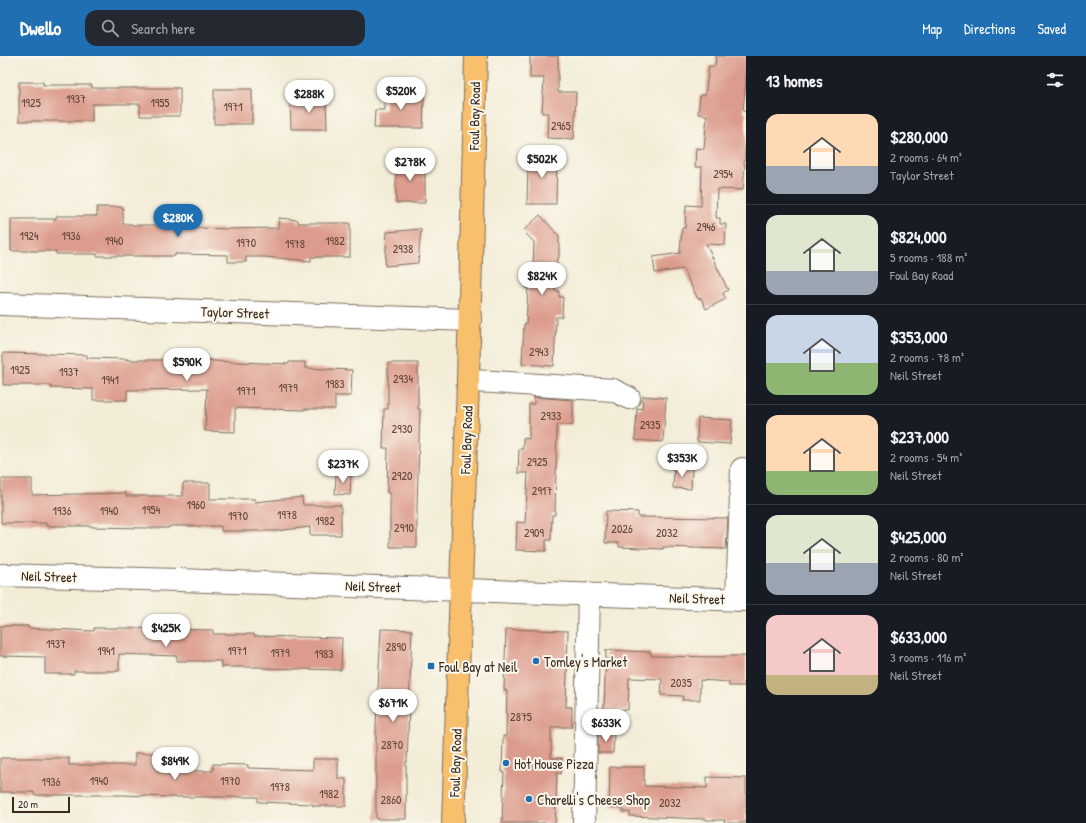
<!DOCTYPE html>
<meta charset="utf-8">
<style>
:root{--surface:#171b24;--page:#242831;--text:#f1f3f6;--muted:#9ea1a6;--line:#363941;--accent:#1f6fb2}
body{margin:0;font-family:"Patrick Hand",sans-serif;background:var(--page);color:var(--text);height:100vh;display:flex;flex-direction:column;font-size:15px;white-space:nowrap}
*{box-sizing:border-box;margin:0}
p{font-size:13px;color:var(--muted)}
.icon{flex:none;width:22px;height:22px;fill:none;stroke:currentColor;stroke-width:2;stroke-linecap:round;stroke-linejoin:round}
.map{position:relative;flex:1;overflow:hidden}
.panel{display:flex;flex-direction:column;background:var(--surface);width:340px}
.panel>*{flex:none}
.scale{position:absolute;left:12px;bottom:10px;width:58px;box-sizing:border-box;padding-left:4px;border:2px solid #3b2a1e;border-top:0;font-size:11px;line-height:14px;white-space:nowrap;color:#3b2a1e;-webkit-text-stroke:3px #fbf7ec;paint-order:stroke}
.price{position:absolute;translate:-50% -34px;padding:0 9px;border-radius:14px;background:#fff;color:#222;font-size:13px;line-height:26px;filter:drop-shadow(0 1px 2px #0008)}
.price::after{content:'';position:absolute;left:50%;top:24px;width:12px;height:9px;margin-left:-6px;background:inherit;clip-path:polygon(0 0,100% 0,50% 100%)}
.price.current{background:var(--accent);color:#fff}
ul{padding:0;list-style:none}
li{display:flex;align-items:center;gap:12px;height:100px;padding:0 20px}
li+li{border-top:1px solid var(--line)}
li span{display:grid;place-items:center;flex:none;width:112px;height:80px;border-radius:12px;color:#555}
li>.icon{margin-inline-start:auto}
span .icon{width:48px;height:48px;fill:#fffc;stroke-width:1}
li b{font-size:17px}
h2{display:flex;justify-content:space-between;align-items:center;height:48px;padding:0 20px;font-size:17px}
header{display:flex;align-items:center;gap:24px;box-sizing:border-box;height:56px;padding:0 20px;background:var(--accent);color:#fff}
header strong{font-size:19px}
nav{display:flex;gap:22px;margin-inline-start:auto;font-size:14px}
.search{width:280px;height:36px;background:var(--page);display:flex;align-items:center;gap:10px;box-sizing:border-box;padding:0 14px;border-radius:12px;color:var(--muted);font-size:15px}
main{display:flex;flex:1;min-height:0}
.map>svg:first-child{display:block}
.building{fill:#dc9c8d}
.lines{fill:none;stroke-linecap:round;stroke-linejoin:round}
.minor-casing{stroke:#7b6e5f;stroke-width:24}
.major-casing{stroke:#7b6e5f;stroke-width:24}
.minor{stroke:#fff;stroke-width:22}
.major{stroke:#f8bf6c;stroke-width:22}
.poi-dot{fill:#1f6fb2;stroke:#fbf7ec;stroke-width:1.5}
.labels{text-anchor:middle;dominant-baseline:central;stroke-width:4;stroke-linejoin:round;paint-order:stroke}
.number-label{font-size:12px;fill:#63463a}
.street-label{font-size:14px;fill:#3b2a1e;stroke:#fbf7ec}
.poi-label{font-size:14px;fill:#3b2a1e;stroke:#fbf7ec;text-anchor:start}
</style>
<header>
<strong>Dwello</strong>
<div class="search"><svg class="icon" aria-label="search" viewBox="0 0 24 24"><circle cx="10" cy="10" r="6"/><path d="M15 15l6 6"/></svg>Search here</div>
<nav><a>Map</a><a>Directions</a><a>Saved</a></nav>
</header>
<main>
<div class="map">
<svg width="746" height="767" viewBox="0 0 746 767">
<rect width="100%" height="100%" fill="#fbf7ec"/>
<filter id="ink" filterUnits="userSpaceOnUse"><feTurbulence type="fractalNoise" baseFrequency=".025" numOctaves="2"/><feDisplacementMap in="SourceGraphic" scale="8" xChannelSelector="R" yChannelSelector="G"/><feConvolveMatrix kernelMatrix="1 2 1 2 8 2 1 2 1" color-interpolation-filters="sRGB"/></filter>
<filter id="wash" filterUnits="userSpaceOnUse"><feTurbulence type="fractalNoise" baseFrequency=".012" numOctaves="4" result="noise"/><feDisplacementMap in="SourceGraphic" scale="16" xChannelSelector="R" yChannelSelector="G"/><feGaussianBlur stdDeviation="0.9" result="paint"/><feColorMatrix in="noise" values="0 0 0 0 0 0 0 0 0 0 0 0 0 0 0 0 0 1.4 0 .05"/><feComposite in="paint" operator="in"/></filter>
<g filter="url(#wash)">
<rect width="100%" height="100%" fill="#f3edd8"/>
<g id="blocks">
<path class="building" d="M 530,0 L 558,0 L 558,36 L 576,36 L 574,83 L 547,82 L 548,57 L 542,57 L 544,22 L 530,22 Z
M 716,0 L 746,0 L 746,24 L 743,55 L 746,56 L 746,81 L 744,108 L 745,108 L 743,134 L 717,133 L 716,162 L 720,162 L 720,168 L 726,168 L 725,189 L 706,188 L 728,234 L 723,237 L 726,243 L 706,253 L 701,242 L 698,243 L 683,213 L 655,217 L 653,201 L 680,197 L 682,172 L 685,172 L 686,149 L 701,150 L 702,111 L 695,111 L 696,92 L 704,93 L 707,59 L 698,58 L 700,39 L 705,39 L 709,10 L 715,10 Z
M 19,26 L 43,26 L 43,29 L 92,29 L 92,32 L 180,32 L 180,60 L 140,60 L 140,48 L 92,48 L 92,65 L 19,65 Z
M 214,33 L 252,33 L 252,68 L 214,68 Z
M 385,36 L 424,36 L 423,72 L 374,72 L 375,54 L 385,54 Z
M 326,42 L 327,73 L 291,73 L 290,43 Z
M 532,97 L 557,98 L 556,148 L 527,148 L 528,107 L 532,107 Z
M 396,105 L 425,105 L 425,147 L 396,147 Z
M 97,151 L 123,151 L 123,168 L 132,168 L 132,169 L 175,169 L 175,171 L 228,173 L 278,172 L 279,162 L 298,164 L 298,167 L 350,167 L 350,201 L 311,201 L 311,205 L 265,201 L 246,201 L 246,206 L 228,206 L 228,199 L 175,198 L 175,200 L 97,200 L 97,198 L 56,198 L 56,195 L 11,195 L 11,163 L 56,163 L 56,160 L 97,160 Z
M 540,159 L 559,180 L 559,202 L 557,202 L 555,235 L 559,235 L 559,241 L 563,241 L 562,261 L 556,261 L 554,310 L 522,308 L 524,268 L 526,268 L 528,232 L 525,232 L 525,212 L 533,212 L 534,186 L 523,175 Z
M 421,173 L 418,207 L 385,210 L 387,176 Z
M 3,297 L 87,299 L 87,302 L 128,303 L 127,304 L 212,304 L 212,305 L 289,308 L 289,306 L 305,306 L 305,312 L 352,314 L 351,340 L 335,340 L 335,353 L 304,353 L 304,354 L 235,352 L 235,376 L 205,375 L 207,333 L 127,334 L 127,344 L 93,344 L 93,333 L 51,332 L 51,329 L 3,329 Z
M 388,307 L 418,307 L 418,353 L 420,353 L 417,450 L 417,491 L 390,491 L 390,437 L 387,437 L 388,392 L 383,392 L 384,353 L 388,353 Z
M 643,340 L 666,342 L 663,386 L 635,384 L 637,352 L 642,353 Z
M 534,341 L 573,344 L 573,369 L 557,369 L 555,459 L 552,459 L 551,484 L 546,484 L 546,495 L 516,494 L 517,466 L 525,467 L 528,417 L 518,417 L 519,393 L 523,393 L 523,382 L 529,383 L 529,348 L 534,348 Z
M 698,362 L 732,364 L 730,388 L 697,386 Z
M 674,411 L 692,412 L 691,433 L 673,432 Z
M 336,417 L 351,418 L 350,439 L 335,438 Z
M 1,423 L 32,423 L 32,439 L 126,437 L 126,440 L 183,440 L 183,427 L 210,427 L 210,443 L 255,443 L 255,446 L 302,441 L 303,449 L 341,449 L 341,479 L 310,479 L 310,471 L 275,475 L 221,475 L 221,470 L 169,470 L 169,472 L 146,472 L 92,471 L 92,470 L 46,470 L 46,467 L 1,467 Z
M 606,455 L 638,456 L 638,461 L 728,462 L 726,493 L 663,491 L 663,493 L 619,491 L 619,487 L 605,487 Z
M 0,570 L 28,570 L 28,572 L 94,575 L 94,572 L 128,572 L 213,574 L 213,578 L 254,578 L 254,580 L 342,582 L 341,614 L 262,612 L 262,611 L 221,611 L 221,605 L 177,605 L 177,600 L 119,598 L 119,615 L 74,615 L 74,618 L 45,618 L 45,601 L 0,600 Z
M 381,573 L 412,574 L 407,706 L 406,706 L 406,763 L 376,763 L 376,671 Z
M 506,573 L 568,575 L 566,651 L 572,651 L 572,671 L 551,671 L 551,702 L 562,702 L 561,718 L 557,717 L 555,767 L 502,767 L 504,716 L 502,716 L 503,680 L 506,680 L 507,635 L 504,634 Z
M 606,594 L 651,596 L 651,600 L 724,601 L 725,600 L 746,600 L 746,626 L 744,626 L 744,630 L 729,630 L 729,626 L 700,624 L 700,644 L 682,644 L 683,640 L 661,639 L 662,623 L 629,622 L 628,654 L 604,653 Z
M 598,676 L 614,677 L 613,697 L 598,697 Z
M 135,697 L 158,697 L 158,715 L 213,715 L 213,708 L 248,709 L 248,712 L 313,714 L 313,703 L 338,703 L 338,723 L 346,723 L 346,750 L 313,750 L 313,748 L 258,746 L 258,741 L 168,741 L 123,739 L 34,739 L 34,736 L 0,736 L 0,702 L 69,702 L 69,709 L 135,709 Z
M 610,711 L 644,711 L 644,730 L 707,732 L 707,721 L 746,722 L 746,767 L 724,767 L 725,764 L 706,764 L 706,763 L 630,760 L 630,756 L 623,756 L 623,752 L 609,751 Z"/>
</g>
</g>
<g filter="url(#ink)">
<use href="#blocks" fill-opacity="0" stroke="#7b6e5f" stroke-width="1"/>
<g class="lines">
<g class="minor-casing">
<path id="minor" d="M 0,248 L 470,264
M 468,325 L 494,326 L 613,334 L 629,342
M 0,519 L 179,524 L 746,544
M 737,544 L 742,413
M 584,767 L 589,538"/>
</g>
<g class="major-casing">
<path id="major" d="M 453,767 L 468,325 L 476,0"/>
</g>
<use href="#minor" class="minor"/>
<use href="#major" class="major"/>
</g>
</g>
<g class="poi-dot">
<circle cx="536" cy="605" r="4"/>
<rect x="427" y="606" width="8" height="8" rx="2"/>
<circle cx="506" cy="707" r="4"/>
<circle cx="529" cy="743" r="4"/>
</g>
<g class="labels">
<g class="number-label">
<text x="76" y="42">1937</text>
<text x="31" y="46">1925</text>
<text x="160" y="46">1955</text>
<text x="233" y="50">1971</text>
<text x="561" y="69">2965</text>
<text x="723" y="117">2954</text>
<text x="706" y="170">2946</text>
<text x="29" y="179">1924</text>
<text x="71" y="179">1936</text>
<text x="114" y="184">1940</text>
<text x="335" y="184">1982</text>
<text x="246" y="186">1970</text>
<text x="295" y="187">1978</text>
<text x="403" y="192">2938</text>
<text x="539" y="295">2943</text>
<text x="20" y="313">1925</text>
<text x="69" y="315">1937</text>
<text x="403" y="322">2934</text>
<text x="110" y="323">1941</text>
<text x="335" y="327">1983</text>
<text x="288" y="331">1979</text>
<text x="246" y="334">1971</text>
<text x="551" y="359">2933</text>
<text x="650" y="368">2935</text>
<text x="402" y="372">2930</text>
<text x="537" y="405">2925</text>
<text x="402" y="419">2920</text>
<text x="542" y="434">2917</text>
<text x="196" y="448">1960</text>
<text x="151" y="453">1954</text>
<text x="62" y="454">1936</text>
<text x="109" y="454">1940</text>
<text x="287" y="458">1978</text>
<text x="238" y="459">1970</text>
<text x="325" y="464">1982</text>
<text x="404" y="471">2910</text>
<text x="622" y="472">2026</text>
<text x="534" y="476">2909</text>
<text x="667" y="476">2032</text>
<text x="56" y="587">1937</text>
<text x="396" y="590">2890</text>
<text x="106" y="594">1941</text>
<text x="237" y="594">1971</text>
<text x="280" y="596">1979</text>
<text x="324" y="597">1983</text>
<text x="681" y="626">2035</text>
<text x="521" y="660">2875</text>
<text x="392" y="688">2870</text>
<text x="99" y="724">1940</text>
<text x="230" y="724">1970</text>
<text x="51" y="725">1936</text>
<text x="280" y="730">1978</text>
<text x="329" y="737">1982</text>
<text x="391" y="743">2860</text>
<text x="670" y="746">2032</text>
</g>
<g class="street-label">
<text transform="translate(474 60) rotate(-89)">Foul Bay Road</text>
<text transform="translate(235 256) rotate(2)">Taylor Street</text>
<text transform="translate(466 384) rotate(-88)">Foul Bay Road</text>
<text transform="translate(49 520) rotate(2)">Neil Street</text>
<text transform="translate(373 530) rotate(2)">Neil Street</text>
<text transform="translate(697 542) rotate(2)">Neil Street</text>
<text transform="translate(455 707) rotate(-88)">Foul Bay Road</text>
</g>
<g class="poi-label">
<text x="544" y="605">Tomley's Market</text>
<text x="439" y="610">Foul Bay at Neil</text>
<text x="514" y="707">Hot House Pizza</text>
<text x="537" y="743">Charelli's Cheese Shop</text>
</g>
</g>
</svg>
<div class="scale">20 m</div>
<b class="price" style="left:401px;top:55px">$520K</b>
<b class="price" style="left:309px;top:58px">$288K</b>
<b class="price" style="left:542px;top:123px">$502K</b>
<b class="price" style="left:410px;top:126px">$278K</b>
<b class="price current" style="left:178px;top:182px">$280K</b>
<b class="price" style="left:542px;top:240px">$824K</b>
<b class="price" style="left:187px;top:326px">$590K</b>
<b class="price" style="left:682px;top:422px">$353K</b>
<b class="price" style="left:343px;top:428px">$237K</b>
<b class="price" style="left:166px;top:592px">$425K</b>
<b class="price" style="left:393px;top:667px">$671K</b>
<b class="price" style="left:606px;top:687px">$633K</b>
<b class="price" style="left:175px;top:725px">$849K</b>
</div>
<section class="panel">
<h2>13 homes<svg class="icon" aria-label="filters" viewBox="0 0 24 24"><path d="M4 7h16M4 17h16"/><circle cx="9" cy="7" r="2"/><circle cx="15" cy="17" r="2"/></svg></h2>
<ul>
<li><span style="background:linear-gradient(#ffd9b3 65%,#9aa5b1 0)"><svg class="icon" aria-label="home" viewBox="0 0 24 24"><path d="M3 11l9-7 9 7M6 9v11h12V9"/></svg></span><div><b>$280,000</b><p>2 rooms · 64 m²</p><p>Taylor Street</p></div></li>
<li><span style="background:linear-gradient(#dfe7d0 70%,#9aa5b1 0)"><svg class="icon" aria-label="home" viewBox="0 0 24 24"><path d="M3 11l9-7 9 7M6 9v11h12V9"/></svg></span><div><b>$824,000</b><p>5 rooms · 188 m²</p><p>Foul Bay Road</p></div></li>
<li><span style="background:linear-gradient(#c9d6e8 60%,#8fb573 0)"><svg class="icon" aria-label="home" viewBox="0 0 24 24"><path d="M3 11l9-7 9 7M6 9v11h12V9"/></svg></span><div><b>$353,000</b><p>2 rooms · 78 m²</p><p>Neil Street</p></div></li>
<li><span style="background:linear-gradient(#ffd9b3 70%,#8fb573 0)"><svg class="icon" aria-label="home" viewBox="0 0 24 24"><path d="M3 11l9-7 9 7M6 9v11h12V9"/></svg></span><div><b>$237,000</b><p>2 rooms · 54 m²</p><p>Neil Street</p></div></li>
<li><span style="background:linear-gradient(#dfe7d0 60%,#9aa5b1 0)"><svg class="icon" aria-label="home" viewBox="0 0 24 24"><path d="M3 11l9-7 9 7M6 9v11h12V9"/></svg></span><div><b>$425,000</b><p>2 rooms · 80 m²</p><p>Neil Street</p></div></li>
<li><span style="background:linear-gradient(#f6c9c9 75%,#c2b280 0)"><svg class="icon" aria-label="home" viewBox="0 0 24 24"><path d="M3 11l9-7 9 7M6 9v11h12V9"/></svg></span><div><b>$633,000</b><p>3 rooms · 116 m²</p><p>Neil Street</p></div></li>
</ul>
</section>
</main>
